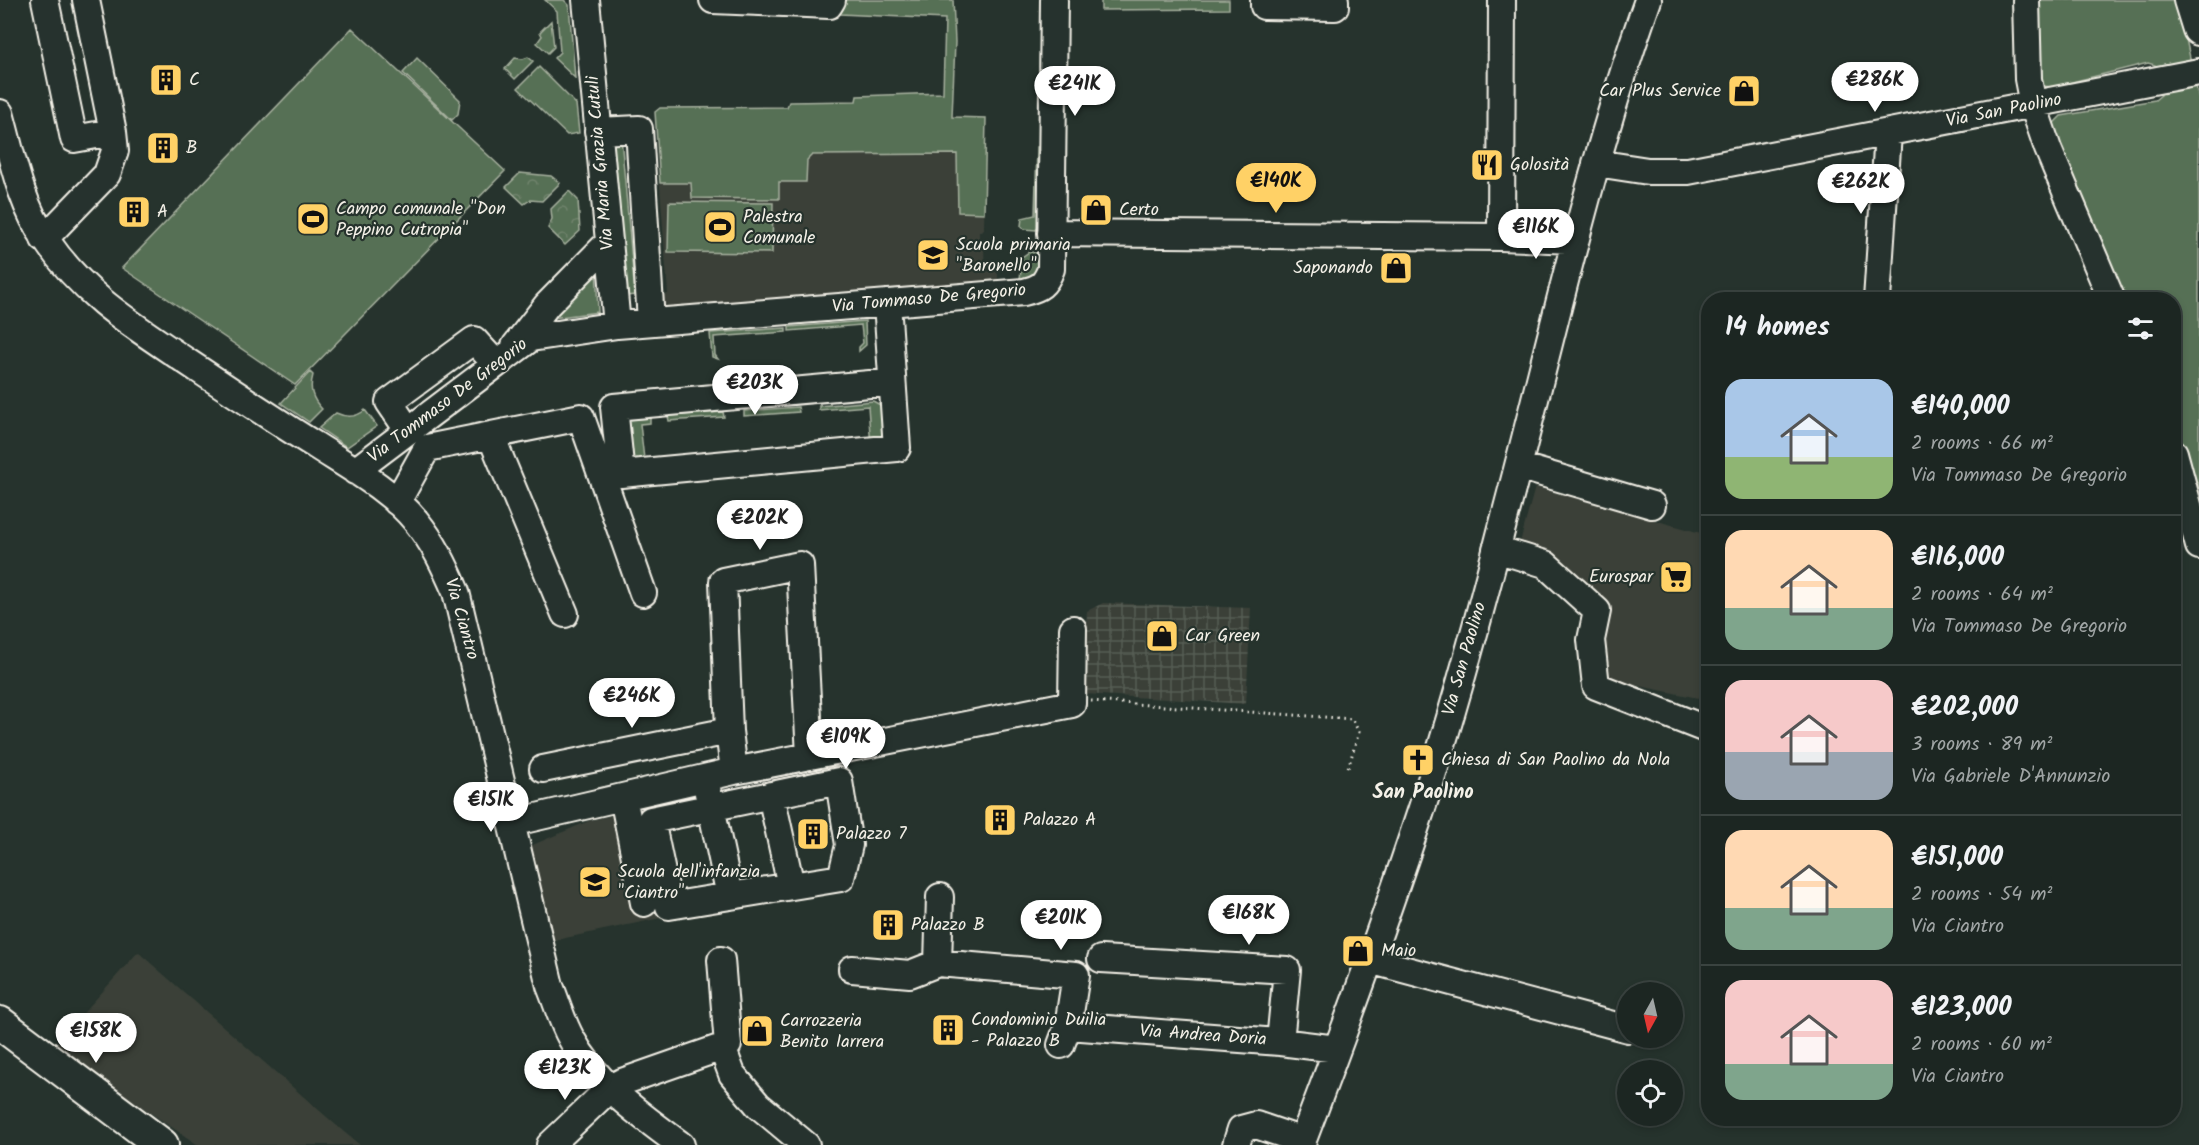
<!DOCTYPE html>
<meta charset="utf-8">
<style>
:root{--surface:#1c2622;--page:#252e2a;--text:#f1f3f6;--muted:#a0a5a5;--line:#3a4340;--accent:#ffd166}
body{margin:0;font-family:Kalam,sans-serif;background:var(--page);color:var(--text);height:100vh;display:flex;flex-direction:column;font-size:22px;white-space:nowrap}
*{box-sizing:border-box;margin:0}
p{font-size:20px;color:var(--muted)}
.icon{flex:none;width:33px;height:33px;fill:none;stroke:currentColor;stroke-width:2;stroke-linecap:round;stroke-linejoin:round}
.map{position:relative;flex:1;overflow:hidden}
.sheet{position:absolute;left:1701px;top:292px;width:480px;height:834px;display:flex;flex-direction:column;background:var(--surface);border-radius:24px;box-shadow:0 3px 9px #0003,0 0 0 2px var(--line)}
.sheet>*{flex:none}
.needle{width:39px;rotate:188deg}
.buttons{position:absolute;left:1617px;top:982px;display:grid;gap:12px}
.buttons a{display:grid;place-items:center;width:66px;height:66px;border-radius:50%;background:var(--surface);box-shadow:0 3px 9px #0003,0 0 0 2px var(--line);font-size:30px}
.price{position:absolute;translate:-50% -51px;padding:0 14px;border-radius:21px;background:#fff;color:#222;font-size:20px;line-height:39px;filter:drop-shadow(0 2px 3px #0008)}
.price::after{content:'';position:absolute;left:50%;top:36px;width:18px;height:14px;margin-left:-9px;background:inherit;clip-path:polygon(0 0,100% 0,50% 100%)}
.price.selected{background:var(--accent);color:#111}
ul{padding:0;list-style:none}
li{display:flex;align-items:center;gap:18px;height:150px;padding:0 24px}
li+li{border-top:2px solid var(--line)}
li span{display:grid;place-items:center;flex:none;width:168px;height:120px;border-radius:18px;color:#555}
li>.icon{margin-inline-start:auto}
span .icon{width:72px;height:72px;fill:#fffc;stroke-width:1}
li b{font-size:26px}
h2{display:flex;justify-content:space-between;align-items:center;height:72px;padding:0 24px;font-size:26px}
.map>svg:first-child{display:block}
.built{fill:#3a4138}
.industrial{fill:url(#industrial-grid)}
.grass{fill:#576f55;stroke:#a6b09e;stroke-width:1.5}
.forest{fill:url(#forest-crowns);stroke:#a6b09e;stroke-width:1.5}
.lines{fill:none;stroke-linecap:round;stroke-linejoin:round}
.minor-casing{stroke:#f4f1e8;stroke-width:30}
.major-casing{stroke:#f4f1e8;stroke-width:36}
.path{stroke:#f4f1e8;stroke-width:3;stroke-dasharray:1.5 4.5;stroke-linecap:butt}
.minor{stroke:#26332d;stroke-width:26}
.major{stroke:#26332d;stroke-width:32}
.labels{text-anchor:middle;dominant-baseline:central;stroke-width:4.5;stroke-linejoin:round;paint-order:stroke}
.poi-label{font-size:18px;fill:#f4f1e8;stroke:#26332d;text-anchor:start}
.street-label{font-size:18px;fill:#f4f1e8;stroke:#26332d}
.neighbourhood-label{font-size:20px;font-weight:bold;fill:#f4f1e8;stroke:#26332d}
</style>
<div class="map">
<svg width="2199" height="1145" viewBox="0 0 2199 1145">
<defs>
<pattern id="industrial-grid" width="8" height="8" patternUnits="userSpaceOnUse" patternTransform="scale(1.5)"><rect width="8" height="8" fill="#3a4138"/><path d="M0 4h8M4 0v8" fill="none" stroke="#575d55"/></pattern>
<pattern id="forest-crowns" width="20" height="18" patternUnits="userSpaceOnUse" patternTransform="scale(1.5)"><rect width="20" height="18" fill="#576f55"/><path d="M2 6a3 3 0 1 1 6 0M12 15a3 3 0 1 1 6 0" fill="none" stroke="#70846d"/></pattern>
</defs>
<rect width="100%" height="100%" fill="#26332d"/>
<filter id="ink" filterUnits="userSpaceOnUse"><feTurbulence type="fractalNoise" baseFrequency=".0167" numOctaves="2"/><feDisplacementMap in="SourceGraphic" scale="12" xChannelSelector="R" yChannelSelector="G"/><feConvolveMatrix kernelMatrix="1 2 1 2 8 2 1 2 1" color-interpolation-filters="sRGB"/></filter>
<g filter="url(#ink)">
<path class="built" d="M 952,116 L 986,118 L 984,229 L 979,232 L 979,246 L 984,249 L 985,271 L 996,272 L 998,274 L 998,280 L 995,281 L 659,307 L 659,295 L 668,294 L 656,133 Z
M 1535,487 L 1708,535 L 1708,700 L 1605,679 L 1597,642 L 1604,607 L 1519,546 Z
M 638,810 L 661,918 L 551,941 L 528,847 L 591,820 Z
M 138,952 L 344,1132 L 360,1145 L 198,1145 L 53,1047 Z"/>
<path class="industrial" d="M 1103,603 L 1251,608 L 1246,704 L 1084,694 L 1087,611 Z"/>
<path class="grass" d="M 545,0 L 564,0 L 569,5 L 575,78 L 554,58 L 560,52 L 557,11 Z
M 848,0 L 953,0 L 955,42 L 952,117 L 986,118 L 984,213 L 958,212 L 957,154 L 812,155 L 807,160 L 806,182 L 779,182 L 779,199 L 692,198 L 691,183 L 660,183 L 655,112 L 660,108 L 787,107 L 789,102 L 856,101 L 857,96 L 943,93 L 945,19 L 840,14 L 842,1 Z
M 1101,0 L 1229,0 L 1229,9 L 1101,10 Z
M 2039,0 L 2175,0 L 2182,20 L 2199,100 L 2199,509 L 2182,447 L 2174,426 L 2174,300 L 2122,300 L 2053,132 L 2054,123 L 2061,116 L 2155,100 L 2161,95 L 2155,65 L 2148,63 L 2052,87 L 2043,86 L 2041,74 Z
M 551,21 L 554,47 L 548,53 L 537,43 L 542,36 L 540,32 Z
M 352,28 L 505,171 L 295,385 L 122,268 Z
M 528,57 L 533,61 L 515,79 L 505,69 L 515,58 L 523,59 Z
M 417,58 L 460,100 L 458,114 L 452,120 L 403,73 Z
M 539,67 L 576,104 L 579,133 L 567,135 L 518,88 Z
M 621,137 L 635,295 L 626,296 L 612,138 Z
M 1037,147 L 1040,147 L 1039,224 L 1036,230 L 1024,229 L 1021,226 L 1022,218 L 1035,215 Z
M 669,202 L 773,203 L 772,253 L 668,252 Z
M 1029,252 L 1039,253 L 1039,269 L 1036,275 L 1020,280 L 1022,257 Z
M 596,265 L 598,312 L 544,319 Z
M 865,321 L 866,345 L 859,351 L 859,347 L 863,343 L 861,325 L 789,331 L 789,327 Z
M 786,328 L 786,332 L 714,337 L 715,355 L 718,359 L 712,357 L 710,333 Z
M 310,372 L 313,375 C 309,389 312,399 322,409 L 309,422 L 281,403 Z
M 873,401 L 882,406 L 887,446 L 871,447 L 868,406 L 819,410 L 819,406 Z
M 798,407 L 799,412 L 744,416 L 744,411 Z
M 365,410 L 377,426 L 347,447 L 319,428 L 336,413 C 347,418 356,418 365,410 Z
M 723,412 L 724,417 L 669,421 L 668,416 Z
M 650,418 L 650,423 L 640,424 L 644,459 L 625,461 L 624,420 Z"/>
<path class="forest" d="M 520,173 L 551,176 L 560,183 L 542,201 L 530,200 L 524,204 L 506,187 Z
M 569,191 L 578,200 L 580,231 L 565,245 L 548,228 L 552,219 L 551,209 Z"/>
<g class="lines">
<g class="minor-casing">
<path id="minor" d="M 45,0 L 74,139 L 113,132
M 586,0 L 617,325
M 713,0 L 829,5 L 832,0
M 1264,0 L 1264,6 L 1335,7 L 1335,0
M 2026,0 L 2028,79 L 2033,105 L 2048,149 L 2112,300
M 0,113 C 12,156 20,203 46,240 C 84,296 131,324 186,361 C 228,389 271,418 315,445 C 349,467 390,489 416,521 C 434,543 445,566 456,592 L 550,986 C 557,1003 562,1022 571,1038 C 596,1084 640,1115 681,1145
M 598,131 L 639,129 L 651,322
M 1596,163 L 1648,171 L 1688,171 L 2199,72
M 1051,233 L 1501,237 L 1574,240
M 1501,237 L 1502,0
M 44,239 L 107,174 L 115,151 L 113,132 L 86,0
M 1877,300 L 1888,133
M 887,303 L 897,448 L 621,474 L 614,407 L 892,382
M 515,346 L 547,305 L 609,242
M 408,430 L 389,402 L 474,340 L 496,364
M 491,436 L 565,614
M 2174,453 L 2199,546
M 1518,466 L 1652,505
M 355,471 L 531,338 L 617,325 L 1024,292 C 1040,288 1045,285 1051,269 L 1054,0
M 397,502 L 427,448 L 581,417 L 643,593
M 1496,549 L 1545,564 L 1597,611 L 1591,640 L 1596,686 L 1708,730
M 543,769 L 729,731
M 734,771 L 729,731 L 723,581 L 800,565 L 810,756
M 839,781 L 849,845 L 841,878 L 669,906 L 651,820 Z
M 708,793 L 730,896
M 771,795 L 791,886
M 623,797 L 644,903
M 511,823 L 734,771 L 1072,704 L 1073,629
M 1101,959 L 1287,970 L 1280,1042
M 1369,960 L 1628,1029
M 938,963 L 940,897
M 852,969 L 910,974 L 938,963 L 1076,975 L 1068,1026
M 1061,1045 L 1068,1026 L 1280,1042 L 1337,1049
M 722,1047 L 732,1074 L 758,1105 L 806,1145
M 550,1145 L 610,1088 L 622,1082 L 728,1045 L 721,960
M 1236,1145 L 1241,1129 L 1256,1125 L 1303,1141
M 1301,1145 C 1343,1035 1384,923 1421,811 C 1453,714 1480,614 1505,516 C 1551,343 1588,168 1648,0"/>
</g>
<g class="major-casing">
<path id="major" d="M 2190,0 L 2199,29
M 0,1023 L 162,1145"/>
</g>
<path class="path" d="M 1091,701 L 1352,719 L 1359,732 L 1348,768"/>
<use href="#minor" class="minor"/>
<use href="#major" class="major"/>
</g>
</g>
<defs>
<g id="building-square" transform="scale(1.725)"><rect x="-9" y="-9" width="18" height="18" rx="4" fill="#ffd166" stroke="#26332d"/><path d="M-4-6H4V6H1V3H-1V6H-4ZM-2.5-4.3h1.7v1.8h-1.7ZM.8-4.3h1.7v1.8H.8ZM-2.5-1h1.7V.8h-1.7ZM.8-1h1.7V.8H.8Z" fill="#111"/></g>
<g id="shop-square" transform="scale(1.725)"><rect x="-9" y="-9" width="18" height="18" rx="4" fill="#ffd166" stroke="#26332d"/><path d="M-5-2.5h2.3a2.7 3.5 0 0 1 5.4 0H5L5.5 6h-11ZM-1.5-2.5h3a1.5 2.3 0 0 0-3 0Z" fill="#111"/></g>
<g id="restaurant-square" transform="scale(1.725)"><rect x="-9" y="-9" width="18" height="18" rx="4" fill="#ffd166" stroke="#26332d"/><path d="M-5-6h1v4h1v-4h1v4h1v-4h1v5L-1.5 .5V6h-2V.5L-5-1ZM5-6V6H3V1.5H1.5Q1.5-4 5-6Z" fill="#111"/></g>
<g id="stadium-square" transform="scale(1.725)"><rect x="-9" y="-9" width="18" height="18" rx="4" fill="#ffd166" stroke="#26332d"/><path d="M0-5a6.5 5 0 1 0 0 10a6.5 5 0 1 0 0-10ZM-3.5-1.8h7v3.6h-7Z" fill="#111"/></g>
<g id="school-square" transform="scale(1.725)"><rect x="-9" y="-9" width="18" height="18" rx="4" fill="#ffd166" stroke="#26332d"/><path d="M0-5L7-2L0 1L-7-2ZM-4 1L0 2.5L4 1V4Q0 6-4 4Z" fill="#111"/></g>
<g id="supermarket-square" transform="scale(1.725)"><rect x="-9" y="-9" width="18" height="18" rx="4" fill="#ffd166" stroke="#26332d"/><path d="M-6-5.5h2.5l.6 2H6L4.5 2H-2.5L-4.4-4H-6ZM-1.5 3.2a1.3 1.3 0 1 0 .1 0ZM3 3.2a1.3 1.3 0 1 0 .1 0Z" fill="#111"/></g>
<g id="church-square" transform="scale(1.725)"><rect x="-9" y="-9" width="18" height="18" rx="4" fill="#ffd166" stroke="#26332d"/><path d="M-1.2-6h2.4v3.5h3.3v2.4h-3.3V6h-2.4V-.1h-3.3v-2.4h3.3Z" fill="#111"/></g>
</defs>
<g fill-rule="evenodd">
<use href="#building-square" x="166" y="80"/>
<use href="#shop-square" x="1744" y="91"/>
<use href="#building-square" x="163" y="148"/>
<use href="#restaurant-square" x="1487" y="165"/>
<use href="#shop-square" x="1096" y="210"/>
<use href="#building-square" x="134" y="212"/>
<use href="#stadium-square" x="313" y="219"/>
<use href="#stadium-square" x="720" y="227"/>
<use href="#school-square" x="933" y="255"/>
<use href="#shop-square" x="1396" y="268"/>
<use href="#supermarket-square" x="1676" y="577"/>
<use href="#shop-square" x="1162" y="636"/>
<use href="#church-square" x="1418" y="760"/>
<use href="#building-square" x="1000" y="820"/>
<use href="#building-square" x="813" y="834"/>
<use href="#school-square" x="595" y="882"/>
<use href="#building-square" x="888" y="925"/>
<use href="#shop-square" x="1358" y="951"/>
<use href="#building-square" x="948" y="1030"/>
<use href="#shop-square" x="757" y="1031"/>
</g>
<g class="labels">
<g class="poi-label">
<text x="189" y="80">C</text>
<text x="1721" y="91" text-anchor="end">Car Plus Service</text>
<text x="186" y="148">B</text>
<text x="1510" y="165">Golosità</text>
<text x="336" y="209">Campo comunale "Don<tspan x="336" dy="21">Peppino Cutropia"</tspan></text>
<text x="1119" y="210">Certo</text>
<text x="157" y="212">A</text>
<text x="743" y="217">Palestra<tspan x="743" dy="21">Comunale</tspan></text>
<text x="956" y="245">Scuola primaria<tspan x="956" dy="21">"Baronello"</tspan></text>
<text x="1373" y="268" text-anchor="end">Saponando</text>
<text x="1653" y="577" text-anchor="end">Eurospar</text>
<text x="1185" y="636">Car Green</text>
<text x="1441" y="760">Chiesa di San Paolino da Nola</text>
<text x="1023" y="820">Palazzo A</text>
<text x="836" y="834">Palazzo 7</text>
<text x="618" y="872">Scuola dell'infanzia<tspan x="618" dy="21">"Ciantro"</tspan></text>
<text x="911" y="925">Palazzo B</text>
<text x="1381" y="951">Maio</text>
<text x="971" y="1020">Condominio Duilia<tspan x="971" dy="21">- Palazzo B</tspan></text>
<text x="780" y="1021">Carrozzeria<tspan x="780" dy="21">Benito Iarrera</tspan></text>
</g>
<g class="street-label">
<text transform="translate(2004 111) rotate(-11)">Via San Paolino</text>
<text transform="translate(601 163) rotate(-95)">Via Maria Grazia Cutuli</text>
<text transform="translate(929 299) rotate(-5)">Via Tommaso De Gregorio</text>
<text transform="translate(448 401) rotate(-37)">Via Tommaso De Gregorio</text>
<text transform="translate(461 619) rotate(74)">Via Ciantro</text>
<text transform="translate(1465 659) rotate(-74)">Via San Paolino</text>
<text transform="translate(1203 1036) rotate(4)">Via Andrea Doria</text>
</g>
<g class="neighbourhood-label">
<text x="1423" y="793">San Paolino</text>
</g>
</g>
</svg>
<div class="buttons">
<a><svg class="needle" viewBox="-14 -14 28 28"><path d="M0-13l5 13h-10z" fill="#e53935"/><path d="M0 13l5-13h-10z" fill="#a0a5a5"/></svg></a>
<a><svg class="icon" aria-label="locate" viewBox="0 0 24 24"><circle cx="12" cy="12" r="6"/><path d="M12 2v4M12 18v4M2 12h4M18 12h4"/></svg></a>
</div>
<b class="price" style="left:1875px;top:113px">€286K</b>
<b class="price" style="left:1075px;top:117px">€241K</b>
<b class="price selected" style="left:1276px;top:214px">€140K</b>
<b class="price" style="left:1861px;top:215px">€262K</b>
<b class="price" style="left:1536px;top:260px">€116K</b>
<b class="price" style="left:755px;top:416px">€203K</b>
<b class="price" style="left:760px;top:551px">€202K</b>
<b class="price" style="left:632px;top:729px">€246K</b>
<b class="price" style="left:846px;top:770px">€109K</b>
<b class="price" style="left:491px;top:833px">€151K</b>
<b class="price" style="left:1249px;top:946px">€168K</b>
<b class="price" style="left:1061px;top:951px">€201K</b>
<b class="price" style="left:96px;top:1064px">€158K</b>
<b class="price" style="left:565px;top:1101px">€123K</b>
<section class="sheet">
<h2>14 homes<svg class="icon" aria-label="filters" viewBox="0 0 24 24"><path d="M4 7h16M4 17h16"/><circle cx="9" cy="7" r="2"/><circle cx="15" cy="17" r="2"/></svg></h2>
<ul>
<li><span style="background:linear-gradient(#a9c7e8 65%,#8fb573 0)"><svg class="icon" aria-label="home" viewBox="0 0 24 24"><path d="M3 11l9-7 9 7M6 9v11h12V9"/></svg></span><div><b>€140,000</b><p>2 rooms · 66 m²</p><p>Via Tommaso De Gregorio</p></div></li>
<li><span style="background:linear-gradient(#ffd9b3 65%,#7fa58c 0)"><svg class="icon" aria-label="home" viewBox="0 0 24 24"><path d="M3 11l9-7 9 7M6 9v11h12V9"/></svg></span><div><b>€116,000</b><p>2 rooms · 64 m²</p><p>Via Tommaso De Gregorio</p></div></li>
<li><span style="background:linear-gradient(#f6c9c9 60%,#9aa5b1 0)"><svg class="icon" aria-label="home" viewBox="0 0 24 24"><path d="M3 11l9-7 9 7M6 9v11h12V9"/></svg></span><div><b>€202,000</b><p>3 rooms · 89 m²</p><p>Via Gabriele D'Annunzio</p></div></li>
<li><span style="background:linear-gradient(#ffd9b3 65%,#7fa58c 0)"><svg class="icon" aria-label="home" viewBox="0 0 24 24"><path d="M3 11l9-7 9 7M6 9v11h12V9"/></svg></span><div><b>€151,000</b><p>2 rooms · 54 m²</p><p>Via Ciantro</p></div></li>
<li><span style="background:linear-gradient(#f6c9c9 70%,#7fa58c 0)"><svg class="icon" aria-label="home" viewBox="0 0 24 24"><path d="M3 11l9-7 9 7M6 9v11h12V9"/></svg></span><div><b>€123,000</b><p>2 rooms · 60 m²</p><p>Via Ciantro</p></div></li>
</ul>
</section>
</div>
